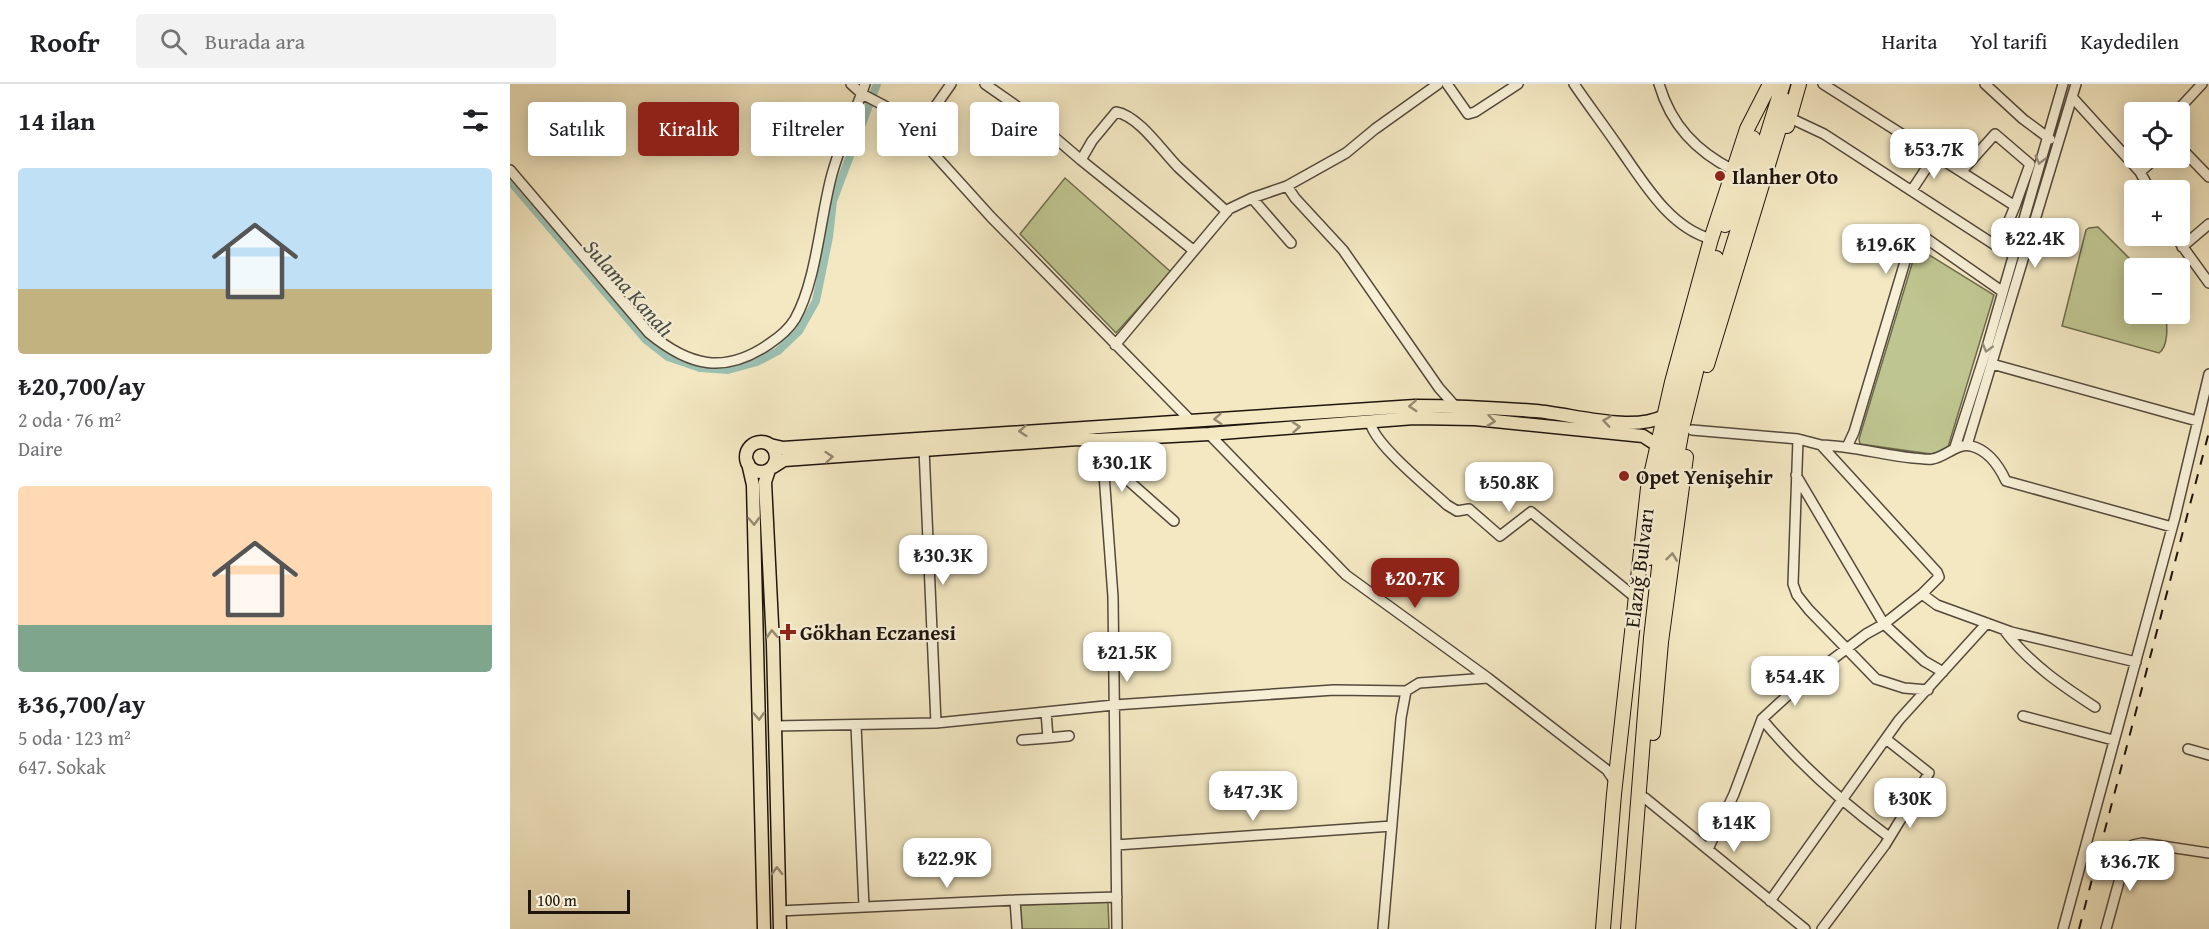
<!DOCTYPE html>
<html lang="tr">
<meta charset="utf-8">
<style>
:root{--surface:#fff;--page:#f2f2f2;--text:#202124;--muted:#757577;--line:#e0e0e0;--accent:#8f2418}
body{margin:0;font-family:"Gentium Book Plus",serif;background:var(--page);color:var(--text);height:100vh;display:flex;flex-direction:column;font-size:22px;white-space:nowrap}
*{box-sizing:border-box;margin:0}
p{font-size:20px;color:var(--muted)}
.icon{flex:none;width:33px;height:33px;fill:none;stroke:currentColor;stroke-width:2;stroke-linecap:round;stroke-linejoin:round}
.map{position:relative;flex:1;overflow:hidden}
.panel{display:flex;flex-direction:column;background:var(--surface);width:510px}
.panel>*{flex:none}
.hud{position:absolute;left:18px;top:18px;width:570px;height:54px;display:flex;gap:12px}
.controls{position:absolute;left:1614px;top:18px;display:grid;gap:12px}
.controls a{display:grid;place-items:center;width:66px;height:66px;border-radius:6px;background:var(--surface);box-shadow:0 3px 15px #0003;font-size:30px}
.scale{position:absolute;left:18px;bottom:15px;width:102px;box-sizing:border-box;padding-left:6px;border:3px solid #1f140e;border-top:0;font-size:16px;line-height:21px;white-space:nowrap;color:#1f140e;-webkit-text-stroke:4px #f7f0d7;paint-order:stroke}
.price{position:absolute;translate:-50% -51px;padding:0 14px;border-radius:12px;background:#fff;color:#222;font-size:20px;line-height:39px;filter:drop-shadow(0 2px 3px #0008)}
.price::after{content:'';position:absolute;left:50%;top:36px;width:18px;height:14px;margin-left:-9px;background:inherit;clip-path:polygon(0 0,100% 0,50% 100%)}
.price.current{background:var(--accent);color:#fff}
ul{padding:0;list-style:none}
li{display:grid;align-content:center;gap:12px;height:318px;padding:0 18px}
li span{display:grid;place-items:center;height:186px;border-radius:6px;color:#555}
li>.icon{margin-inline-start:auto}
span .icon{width:108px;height:108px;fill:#fffc;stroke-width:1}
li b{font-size:26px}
h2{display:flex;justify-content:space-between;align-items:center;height:72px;padding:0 18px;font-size:26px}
.pill{padding:0 21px;border-radius:6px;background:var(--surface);box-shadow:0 3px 15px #0003;font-size:21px;line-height:54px}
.pill.current{background:var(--accent);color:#fff}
header{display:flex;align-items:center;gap:36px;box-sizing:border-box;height:84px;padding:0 30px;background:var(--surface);border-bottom:2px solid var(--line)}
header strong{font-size:28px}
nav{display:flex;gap:33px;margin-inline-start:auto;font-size:21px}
.search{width:420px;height:54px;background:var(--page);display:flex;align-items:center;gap:15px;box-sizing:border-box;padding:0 21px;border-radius:6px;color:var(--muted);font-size:22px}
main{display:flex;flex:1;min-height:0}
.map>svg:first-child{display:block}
.green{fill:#bfc590;stroke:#6f6c4f;stroke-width:1.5}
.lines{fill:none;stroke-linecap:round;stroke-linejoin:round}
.canal{stroke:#9bc0b1;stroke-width:8}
.minor-casing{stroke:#54493b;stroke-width:12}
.major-casing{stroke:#1f140e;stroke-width:15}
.highway-casing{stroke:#1f140e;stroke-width:16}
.minor{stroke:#f7f0d7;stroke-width:9}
.major{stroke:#f3e8c2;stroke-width:12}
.highway{stroke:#f3e8c2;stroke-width:14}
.rail{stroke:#1f140e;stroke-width:2;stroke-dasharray:10 10;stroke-linecap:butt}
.oneway{stroke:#968d7d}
.oneway2{stroke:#948971}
.poi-dot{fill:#8f2418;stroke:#f7f0d7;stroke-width:2}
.labels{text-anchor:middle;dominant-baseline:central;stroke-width:4.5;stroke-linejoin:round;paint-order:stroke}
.poi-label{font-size:21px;font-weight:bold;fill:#1f140e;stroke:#f7f0d7;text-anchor:start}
.street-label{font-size:21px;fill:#1f140e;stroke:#f7f0d7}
.water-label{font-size:22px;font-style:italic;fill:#4a5047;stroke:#f7f0d7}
</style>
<header>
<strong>Roofr</strong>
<div class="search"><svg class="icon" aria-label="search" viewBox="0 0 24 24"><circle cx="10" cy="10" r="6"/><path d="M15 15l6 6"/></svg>Burada ara</div>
<nav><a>Harita</a><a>Yol tarifi</a><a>Kaydedilen</a></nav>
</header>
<main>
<section class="panel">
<h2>14 ilan<svg class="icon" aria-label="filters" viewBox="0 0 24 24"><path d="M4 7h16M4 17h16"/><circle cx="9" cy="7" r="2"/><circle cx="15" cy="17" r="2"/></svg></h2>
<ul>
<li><span style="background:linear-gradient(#bfe0f5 65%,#c2b280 0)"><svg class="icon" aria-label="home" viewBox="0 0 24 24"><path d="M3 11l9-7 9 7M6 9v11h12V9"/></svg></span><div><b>₺20,700/ay</b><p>2 oda · 76 m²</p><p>Daire</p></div></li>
<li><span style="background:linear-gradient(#ffd9b3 75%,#7fa58c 0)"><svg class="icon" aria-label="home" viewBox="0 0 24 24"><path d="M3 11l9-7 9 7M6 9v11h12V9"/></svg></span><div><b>₺36,700/ay</b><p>5 oda · 123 m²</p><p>647. Sokak</p></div></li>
</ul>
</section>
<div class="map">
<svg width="1699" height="845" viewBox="0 0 1699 845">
<rect width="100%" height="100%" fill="#f3e8c2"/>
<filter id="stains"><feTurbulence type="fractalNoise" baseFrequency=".00333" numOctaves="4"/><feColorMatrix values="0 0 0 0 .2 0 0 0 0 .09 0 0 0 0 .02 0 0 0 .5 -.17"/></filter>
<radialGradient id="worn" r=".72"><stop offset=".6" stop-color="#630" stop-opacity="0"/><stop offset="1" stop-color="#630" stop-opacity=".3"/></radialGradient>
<path class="green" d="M 555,94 L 661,188 L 606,249 L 510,150 Z
M 1588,143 L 1629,184 L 1624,184 L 1624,230 L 1656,230 C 1657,241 1659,262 1649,269 L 1552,242 L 1576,146 L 1579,144 Z
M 1416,169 L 1484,211 L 1438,363 L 1428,371 L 1350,360 L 1349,355 L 1405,170 Z
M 598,818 L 599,845 L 511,845 L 510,821 Z"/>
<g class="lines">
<path class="canal" d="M 0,97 L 135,255 L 158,273 L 190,284 L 218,286 L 247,278 L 268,267 L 289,247 L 306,217 L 319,153 L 323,117 L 367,0"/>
<g class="minor-casing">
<path id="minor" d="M 341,0 L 352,10 L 375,22 L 406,50 L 481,133 L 681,337
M 475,0 L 515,28 L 571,76 L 683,166
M 937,0 L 958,30 L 965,28 L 1008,0
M 1064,0 C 1079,22 1095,43 1110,65 C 1134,99 1159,143 1201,155
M 1149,0 C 1161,41 1186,67 1223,86
M 1475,0 L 1513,35 L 1540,55
M 1562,13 L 1630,88 L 1640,106
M 1666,28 L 1692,0
M 1280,34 L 1314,50 L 1488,163 L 1505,122 L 1313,0
M 406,50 L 441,0
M 1670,63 L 1699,93
M 571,76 L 582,57 L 606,28 C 629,32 652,67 668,83 C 684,98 701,113 717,128
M 0,86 L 139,249 C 179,282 214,291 259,260 C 268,254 279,245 285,235 C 306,198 310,136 321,94 C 329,62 344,32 355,0
M 1452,87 L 1485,50 L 1520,80 L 1505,122
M 1630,88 L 1646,74
M 777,102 L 785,114 L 833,166 L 929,304 L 945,322
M 1402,106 L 1425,71
M 742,114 L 781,159
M 1665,152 L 1699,199
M 1672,163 L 1699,140
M 605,261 L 719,125 L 742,114 L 777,102 L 836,69 L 865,45 L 928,0
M 1482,280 L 1687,337
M 860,337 C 862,359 920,405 937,421 L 947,427 L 959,425 L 990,452 L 1021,428 L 1126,514
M 1182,346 L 1288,355 L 1311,361 L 1427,488 L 1429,493 L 1412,510 L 1374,540 L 1356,550 L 1290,600 L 1252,635 L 1224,710 L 1198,765
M 699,350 L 836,491 L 978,594 L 1097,686 L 1105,698
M 1288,355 L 1283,500 L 1287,511 L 1299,526 L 1366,595 L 1394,604 L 1418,606
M 587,356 L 594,390 L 603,513 L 607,845
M 590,361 L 611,390 L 664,437
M 1311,361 C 1343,362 1372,371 1403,374 C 1409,374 1416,376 1422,375 C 1436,373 1446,359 1461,362 C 1478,366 1489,382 1496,397 L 1662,443
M 1457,361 L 1566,0
M 1337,363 L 1344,348 L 1400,161 L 1411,154 L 1417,155 L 1493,208
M 1445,363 L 1475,270 L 1553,0
M 414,365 L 426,639
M 1286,391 L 1374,540 L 1414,577 L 1433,588
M 1412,510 L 1427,521 L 1501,548 L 1626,578
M 1494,546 C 1519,579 1551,601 1585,623
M 536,628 L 538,654 L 559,652
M 1513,632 L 1603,656
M 1252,635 C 1289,680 1332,718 1379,753
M 346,641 L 354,823
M 264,642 L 426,639 L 604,621 L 824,606 L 896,607
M 512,656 L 538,654
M 1678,665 L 1699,671
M 1135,714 L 1295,845
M 606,761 L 882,742
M 505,816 L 507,845
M 1260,817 L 1389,636 L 1477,539
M 269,827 L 505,816 L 607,813
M 873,845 L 891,634 L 896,607 L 909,599 L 978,594
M 1312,845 L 1375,761 L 1419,689 L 1376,655
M 1553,845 L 1665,433 L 1699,290
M 1596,845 L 1618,765 L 1623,761 L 1632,759 L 1699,769"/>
</g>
<g class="major-casing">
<path id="major" d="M236 373a15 15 0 1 1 30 0a15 15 0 1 1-30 0Z
M 260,361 L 273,364 L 905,322 C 946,322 986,324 1026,327 C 1062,330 1122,349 1154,332
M 238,379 L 243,401 L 254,845
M 263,383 L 274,376 L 568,355 L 587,356 L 699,350 L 904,334 L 965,335 L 1133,352 L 1147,361
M 259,386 L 255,398 L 263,560 L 270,845"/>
</g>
<g class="highway-casing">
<path id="highway" d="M 1277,42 L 1289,0
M 1215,141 L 1243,54
M 1197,281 L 1272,35 L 1273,15
M 1139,474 L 1159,353 L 1206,174
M 1143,649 L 1151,558 L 1176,373
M 1093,845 L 1104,710 L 1138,404 L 1162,298 L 1201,155 L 1237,45 L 1259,2
M 1118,845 L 1141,554 L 1153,448 L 1173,340 L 1194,255 L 1273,0"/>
</g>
<use href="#minor" class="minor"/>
<use href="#major" class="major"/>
<use href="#highway" class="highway"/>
<path class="rail" d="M 1569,845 L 1699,348"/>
</g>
<defs><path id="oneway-chevron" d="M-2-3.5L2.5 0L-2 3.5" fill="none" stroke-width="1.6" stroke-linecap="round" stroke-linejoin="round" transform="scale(1.5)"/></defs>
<g class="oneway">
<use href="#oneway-chevron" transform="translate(1530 76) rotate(104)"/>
<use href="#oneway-chevron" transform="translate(1477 264) rotate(106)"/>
</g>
<g class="oneway2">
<use href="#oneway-chevron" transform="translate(903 322) rotate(177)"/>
<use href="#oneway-chevron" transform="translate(708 335) rotate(176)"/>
<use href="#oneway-chevron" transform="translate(981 337) rotate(7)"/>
<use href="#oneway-chevron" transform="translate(1097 337) rotate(-172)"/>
<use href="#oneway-chevron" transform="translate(786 343) rotate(-4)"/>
<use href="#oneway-chevron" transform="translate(513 347) rotate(176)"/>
<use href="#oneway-chevron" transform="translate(319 373) rotate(-5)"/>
<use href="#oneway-chevron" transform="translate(244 437) rotate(88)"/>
<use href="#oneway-chevron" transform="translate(1162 473) rotate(-83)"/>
<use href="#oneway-chevron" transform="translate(262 550) rotate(-93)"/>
<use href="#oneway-chevron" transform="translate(249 632) rotate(88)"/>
<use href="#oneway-chevron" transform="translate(267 787) rotate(-91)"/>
</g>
<g class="poi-dot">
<circle cx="1210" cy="92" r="6"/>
<circle cx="1114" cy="392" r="6"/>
<path d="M275 539h6v6h6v6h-6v6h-6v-6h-6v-6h6z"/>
</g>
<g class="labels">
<g class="poi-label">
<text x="1222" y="92">Ilanher Oto</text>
<text x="1126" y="392">Opet Yenişehir</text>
<text x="290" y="548">Gökhan Eczanesi</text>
</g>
<g class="street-label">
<text transform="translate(1129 484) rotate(-83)">Elazığ Bulvarı</text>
</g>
<g class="water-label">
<text transform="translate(119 204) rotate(48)">Sulama Kanalı</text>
</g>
</g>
<rect width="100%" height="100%" filter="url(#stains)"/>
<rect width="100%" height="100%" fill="url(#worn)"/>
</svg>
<div class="controls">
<a><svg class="icon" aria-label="locate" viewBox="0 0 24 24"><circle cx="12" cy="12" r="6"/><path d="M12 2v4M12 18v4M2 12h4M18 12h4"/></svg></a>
<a>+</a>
<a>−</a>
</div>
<div class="scale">100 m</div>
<b class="price" style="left:1424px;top:96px">₺53.7K</b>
<b class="price" style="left:1525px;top:185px">₺22.4K</b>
<b class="price" style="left:1376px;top:191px">₺19.6K</b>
<b class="price" style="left:612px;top:409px">₺30.1K</b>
<b class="price" style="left:999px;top:429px">₺50.8K</b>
<b class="price" style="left:433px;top:502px">₺30.3K</b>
<b class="price current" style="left:905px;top:525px">₺20.7K</b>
<b class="price" style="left:617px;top:599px">₺21.5K</b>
<b class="price" style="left:1285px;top:623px">₺54.4K</b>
<b class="price" style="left:743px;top:738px">₺47.3K</b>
<b class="price" style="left:1400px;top:745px">₺30K</b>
<b class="price" style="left:1224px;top:769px">₺14K</b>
<b class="price" style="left:437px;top:805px">₺22.9K</b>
<b class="price" style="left:1620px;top:808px">₺36.7K</b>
<div class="hud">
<a class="pill">Satılık</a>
<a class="pill current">Kiralık</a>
<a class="pill">Filtreler</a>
<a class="pill">Yeni</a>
<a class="pill">Daire</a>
</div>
</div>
</main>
